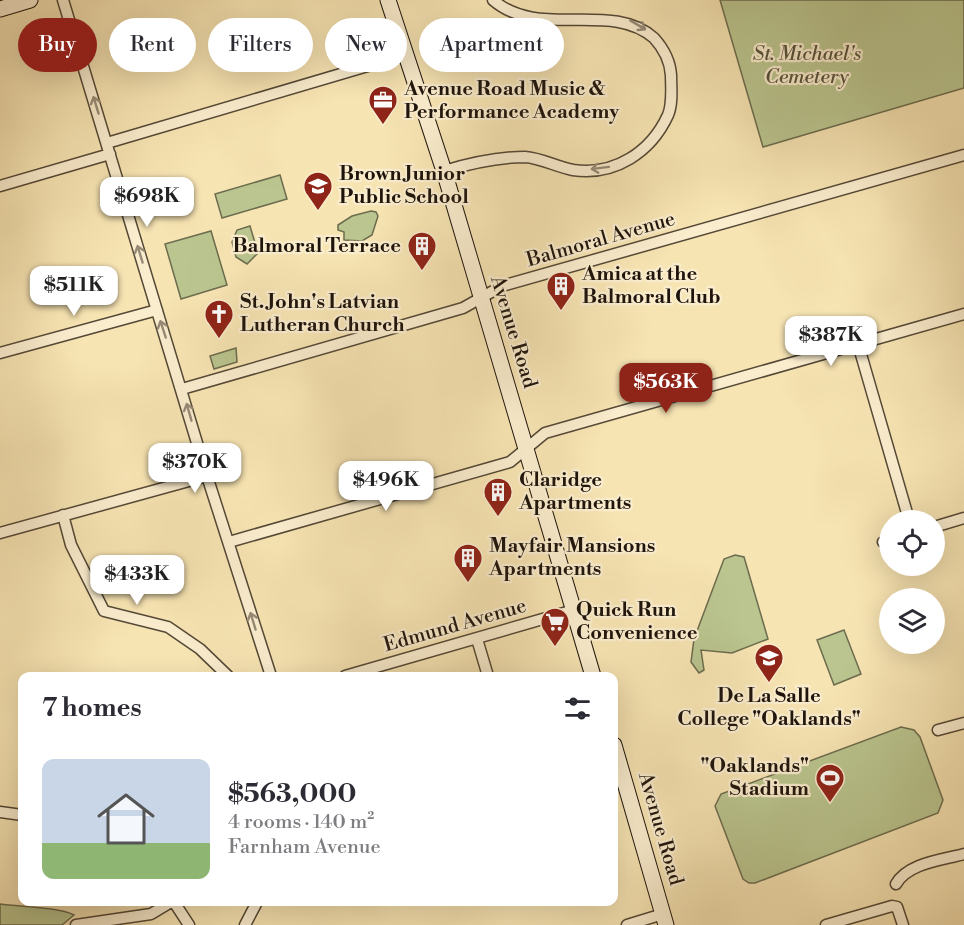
<!DOCTYPE html>
<meta charset="utf-8">
<style>
:root{--surface:#fff;--page:#f2f2f3;--text:#2b2b33;--muted:#7c7c81;--line:#e1e1e2;--accent:#8f2418}
body{margin:0;font-family:"Libre Bodoni",serif;background:var(--page);color:var(--text);height:100vh;display:flex;flex-direction:column;font-size:22px;white-space:nowrap}
*{box-sizing:border-box;margin:0}
p{font-size:20px;color:var(--muted)}
.icon{flex:none;width:33px;height:33px;fill:none;stroke:currentColor;stroke-width:2;stroke-linecap:round;stroke-linejoin:round}
.map{position:relative;flex:1;overflow:hidden}
.side{position:absolute;left:18px;top:672px;width:600px;height:234px;display:flex;flex-direction:column;background:var(--surface);border-radius:12px;box-shadow:0 6px 24px #0002}
.side>*{flex:none}
.guide{position:absolute;left:18px;top:18px;width:600px;height:54px;display:flex;gap:12px}
.fabs{position:absolute;left:879px;top:510px;display:grid;gap:12px}
.fabs a{display:grid;place-items:center;width:66px;height:66px;border-radius:50%;background:var(--surface);box-shadow:0 6px 24px #0002;font-size:30px}
.price{position:absolute;translate:-50% -51px;padding:0 14px;border-radius:12px;background:#fff;color:#222;font-size:20px;line-height:39px;filter:drop-shadow(0 2px 3px #0008)}
.price::after{content:'';position:absolute;left:50%;top:36px;width:18px;height:14px;margin-left:-9px;background:inherit;clip-path:polygon(0 0,100% 0,50% 100%)}
.price.active{background:var(--accent);color:#fff}
ul{padding:0;list-style:none}
li{display:flex;align-items:center;gap:18px;height:150px;padding:0 24px}
li+li{border-top:2px solid var(--line)}
li span{display:grid;place-items:center;flex:none;width:168px;height:120px;border-radius:12px;color:#555}
li>.icon{margin-inline-start:auto}
span .icon{width:72px;height:72px;fill:#fffc;stroke-width:1}
li b{font-size:26px}
h2{display:flex;justify-content:space-between;align-items:center;height:72px;padding:0 24px;font-size:26px}
.tag{padding:0 21px;border-radius:27px;background:var(--surface);box-shadow:0 6px 24px #0002;font-size:21px;line-height:54px}
.tag.active{background:var(--accent);color:#fff}
.map>svg:first-child{display:block}
.green{fill:#bac58f;stroke:#6c6c4e;stroke-width:1.5}
.lines{fill:none;stroke-linecap:round;stroke-linejoin:round}
.street-casing{stroke:#544836;stroke-width:13}
.secondary-casing{stroke:#1e140c;stroke-width:17}
.street{stroke:#faedce;stroke-width:10}
.secondary{stroke:#faedce;stroke-width:15}
.oneway{stroke:#978b77}
.labels{text-anchor:middle;dominant-baseline:central;stroke-width:4.5;stroke-linejoin:round;paint-order:stroke}
.park-label{font-size:20px;font-style:italic;fill:#55523a;stroke:#faedce}
.poi-label{font-size:20px;font-weight:bold;fill:#1e140c;stroke:#faedce;text-anchor:start}
.street-label{font-size:20px;fill:#1e140c;stroke:#faedce}
</style>
<div class="map">
<svg width="964" height="925" viewBox="0 0 964 925">
<rect width="100%" height="100%" fill="#f7e4b3"/>
<filter id="stains"><feTurbulence type="fractalNoise" baseFrequency=".00333" numOctaves="4"/><feColorMatrix values="0 0 0 0 .2 0 0 0 0 .09 0 0 0 0 .02 0 0 0 .5 -.17"/></filter>
<radialGradient id="worn" r=".72"><stop offset=".6" stop-color="#630" stop-opacity="0"/><stop offset="1" stop-color="#630" stop-opacity=".3"/></radialGradient>
<path class="green" d="M 720,0 L 964,0 L 964,88 L 763,147 Z
M 280,175 L 287,199 L 222,218 L 215,194 Z
M 371,211 L 376,212 L 378,216 L 372,235 L 362,241 L 344,240 L 344,232 L 338,230 L 338,225 L 352,216 Z
M 250,226 L 258,253 L 247,264 L 236,257 L 232,242 L 237,230 Z
M 211,231 L 227,285 L 181,299 L 165,244 Z
M 236,348 L 237,362 L 214,369 L 210,356 Z
M 735,555 L 744,557 L 768,639 L 732,653 L 701,650 L 704,670 L 699,673 L 691,662 L 694,639 L 724,559 Z
M 844,630 L 861,674 L 834,685 L 817,640 Z
M 901,727 L 914,730 L 920,737 L 943,800 L 938,813 L 755,883 L 749,883 L 743,879 L 715,806 L 721,794 Z
M 0,904 C 21,907 58,907 74,915 L 62,925 L 0,925 Z"/>
<g class="lines">
<g class="street-casing">
<path id="street" d="M 63,0 L 207,476 L 271,676
M 107,143 L 405,55
M 444,171 C 471,163 497,157 525,157 C 541,158 557,167 573,170 C 615,176 651,152 668,115 C 673,103 671,87 671,75 C 670,60 664,49 654,38 C 611,0 539,40 493,0
M 0,186 L 110,154
M 858,344 L 909,520
M 0,353 L 157,310
M 182,389 L 463,308 L 502,286 L 964,155
M 63,515 L 71,545 L 104,611 L 168,627 L 200,649 L 228,676
M 934,527 L 964,518
M 0,533 L 207,476
M 229,542 L 510,462 L 545,433 L 964,314
M 883,542 L 890,540
M 477,639 L 488,676
M 345,676 L 574,610
M 938,730 L 964,723
M 0,812 L 22,815
M 896,884 C 908,863 942,860 964,854
M 174,902 L 189,925
M 76,925 L 151,914 L 171,902
M 245,925 L 257,902
M 627,925 L 663,914
M 826,925 L 892,906 L 897,907 L 903,925"/>
</g>
<g class="secondary-casing">
<path id="secondary" d="M 388,0 L 444,171 L 593,676
M 0,9 L 30,0
M 614,745 L 666,925"/>
</g>
<use href="#street" class="street"/>
<use href="#secondary" class="secondary"/>
</g>
<defs><path id="oneway-shaft" d="M-6 0H5M1.5-3L5.5 0L1.5 3" fill="none" stroke-width="1.6" stroke-linecap="round" stroke-linejoin="round" transform="scale(1.5)"/></defs>
<g class="oneway">
<use href="#oneway-shaft" transform="translate(638 25) rotate(31)"/>
<use href="#oneway-shaft" transform="translate(96 105) rotate(-107)"/>
<use href="#oneway-shaft" transform="translate(600 168) rotate(173)"/>
<use href="#oneway-shaft" transform="translate(140 254) rotate(-107)"/>
<use href="#oneway-shaft" transform="translate(163 329) rotate(-108)"/>
<use href="#oneway-shaft" transform="translate(189 412) rotate(-106)"/>
<use href="#oneway-shaft" transform="translate(253 621) rotate(-107)"/>
</g>
<defs>
<g id="office-pin" transform="scale(1.5)"><path d="M0 17L-7.5 6A9.5 9.5 0 1 1 7.5 6Z" fill="#8f2418" stroke="#faedce"/><path d="M-6-3h4V-5.5h4V-3h4V5H-6ZM-1-4.5V-3h2v-1.5ZM-6 0V1H6V0Z" fill="#fff"/></g>
<g id="school-pin" transform="scale(1.5)"><path d="M0 17L-7.5 6A9.5 9.5 0 1 1 7.5 6Z" fill="#8f2418" stroke="#faedce"/><path d="M0-5L7-2L0 1L-7-2ZM-4 1L0 2.5L4 1V4Q0 6-4 4Z" fill="#fff"/></g>
<g id="building-pin" transform="scale(1.5)"><path d="M0 17L-7.5 6A9.5 9.5 0 1 1 7.5 6Z" fill="#8f2418" stroke="#faedce"/><path d="M-4-6H4V6H1V3H-1V6H-4ZM-2.5-4.3h1.7v1.8h-1.7ZM.8-4.3h1.7v1.8H.8ZM-2.5-1h1.7V.8h-1.7ZM.8-1h1.7V.8H.8Z" fill="#fff"/></g>
<g id="church-pin" transform="scale(1.5)"><path d="M0 17L-7.5 6A9.5 9.5 0 1 1 7.5 6Z" fill="#8f2418" stroke="#faedce"/><path d="M-1.2-6h2.4v3.5h3.3v2.4h-3.3V6h-2.4V-.1h-3.3v-2.4h3.3Z" fill="#fff"/></g>
<g id="supermarket-pin" transform="scale(1.5)"><path d="M0 17L-7.5 6A9.5 9.5 0 1 1 7.5 6Z" fill="#8f2418" stroke="#faedce"/><path d="M-6-5.5h2.5l.6 2H6L4.5 2H-2.5L-4.4-4H-6ZM-1.5 3.2a1.3 1.3 0 1 0 .1 0ZM3 3.2a1.3 1.3 0 1 0 .1 0Z" fill="#fff"/></g>
<g id="stadium-pin" transform="scale(1.5)"><path d="M0 17L-7.5 6A9.5 9.5 0 1 1 7.5 6Z" fill="#8f2418" stroke="#faedce"/><path d="M0-5a6.5 5 0 1 0 0 10a6.5 5 0 1 0 0-10ZM-3.5-1.8h7v3.6h-7Z" fill="#fff"/></g>
</defs>
<g fill-rule="evenodd">
<use href="#office-pin" x="383" y="100"/>
<use href="#school-pin" x="318" y="186"/>
<use href="#building-pin" x="422" y="246"/>
<use href="#building-pin" x="561" y="286"/>
<use href="#church-pin" x="219" y="314"/>
<use href="#building-pin" x="498" y="492"/>
<use href="#building-pin" x="468" y="558"/>
<use href="#supermarket-pin" x="555" y="622"/>
<use href="#school-pin" x="769" y="658"/>
<use href="#stadium-pin" x="830" y="778"/>
</g>
<g class="labels">
<g class="park-label">
<text x="807" y="54">St. Michael's<tspan x="807" dy="23">Cemetery</tspan></text>
</g>
<g class="poi-label">
<text x="404" y="89">Avenue Road Music &amp;<tspan x="404" dy="23">Performance Academy</tspan></text>
<text x="339" y="174">Brown Junior<tspan x="339" dy="23">Public School</tspan></text>
<text x="401" y="246" text-anchor="end">Balmoral Terrace</text>
<text x="582" y="274">Amica at the<tspan x="582" dy="23">Balmoral Club</tspan></text>
<text x="240" y="302">St. John's Latvian<tspan x="240" dy="23">Lutheran Church</tspan></text>
<text x="519" y="480">Claridge<tspan x="519" dy="23">Apartments</tspan></text>
<text x="489" y="546">Mayfair Mansions<tspan x="489" dy="23">Apartments</tspan></text>
<text x="576" y="610">Quick Run<tspan x="576" dy="23">Convenience</tspan></text>
<text x="769" y="696" text-anchor="middle">De La Salle<tspan x="769" dy="23">College "Oaklands"</tspan></text>
<text x="809" y="766" text-anchor="end">"Oaklands"<tspan x="809" dy="23">Stadium</tspan></text>
</g>
<g class="street-label">
<text transform="translate(601 240) rotate(-16)">Balmoral Avenue</text>
<text transform="translate(513 332) rotate(73)">Avenue Road</text>
<text transform="translate(455 626) rotate(-16)">Edmund Avenue</text>
<text transform="translate(660 829) rotate(74)">Avenue Road</text>
</g>
</g>
<rect width="100%" height="100%" filter="url(#stains)"/>
<rect width="100%" height="100%" fill="url(#worn)"/>
</svg>
<div class="fabs">
<a><svg class="icon" aria-label="locate" viewBox="0 0 24 24"><circle cx="12" cy="12" r="6"/><path d="M12 2v4M12 18v4M2 12h4M18 12h4"/></svg></a>
<a><svg class="icon" aria-label="layers" viewBox="0 0 24 24"><path d="M12 4l9 5-9 5-9-5zM3 14l9 5 9-5"/></svg></a>
</div>
<b class="price" style="left:147px;top:228px">$698K</b>
<b class="price" style="left:74px;top:317px">$511K</b>
<b class="price" style="left:831px;top:367px">$387K</b>
<b class="price active" style="left:666px;top:414px">$563K</b>
<b class="price" style="left:195px;top:494px">$370K</b>
<b class="price" style="left:386px;top:512px">$496K</b>
<b class="price" style="left:137px;top:606px">$433K</b>
<div class="guide">
<a class="tag active">Buy</a>
<a class="tag">Rent</a>
<a class="tag">Filters</a>
<a class="tag">New</a>
<a class="tag">Apartment</a>
</div>
<section class="side">
<h2>7 homes<svg class="icon" aria-label="filters" viewBox="0 0 24 24"><path d="M4 7h16M4 17h16"/><circle cx="9" cy="7" r="2"/><circle cx="15" cy="17" r="2"/></svg></h2>
<ul>
<li><span style="background:linear-gradient(#c9d6e8 70%,#8fb573 0)"><svg class="icon" aria-label="home" viewBox="0 0 24 24"><path d="M3 11l9-7 9 7M6 9v11h12V9"/></svg></span><div><b>$563,000</b><p>4 rooms · 140 m²</p><p>Farnham Avenue</p></div></li>
</ul>
</section>
</div>
